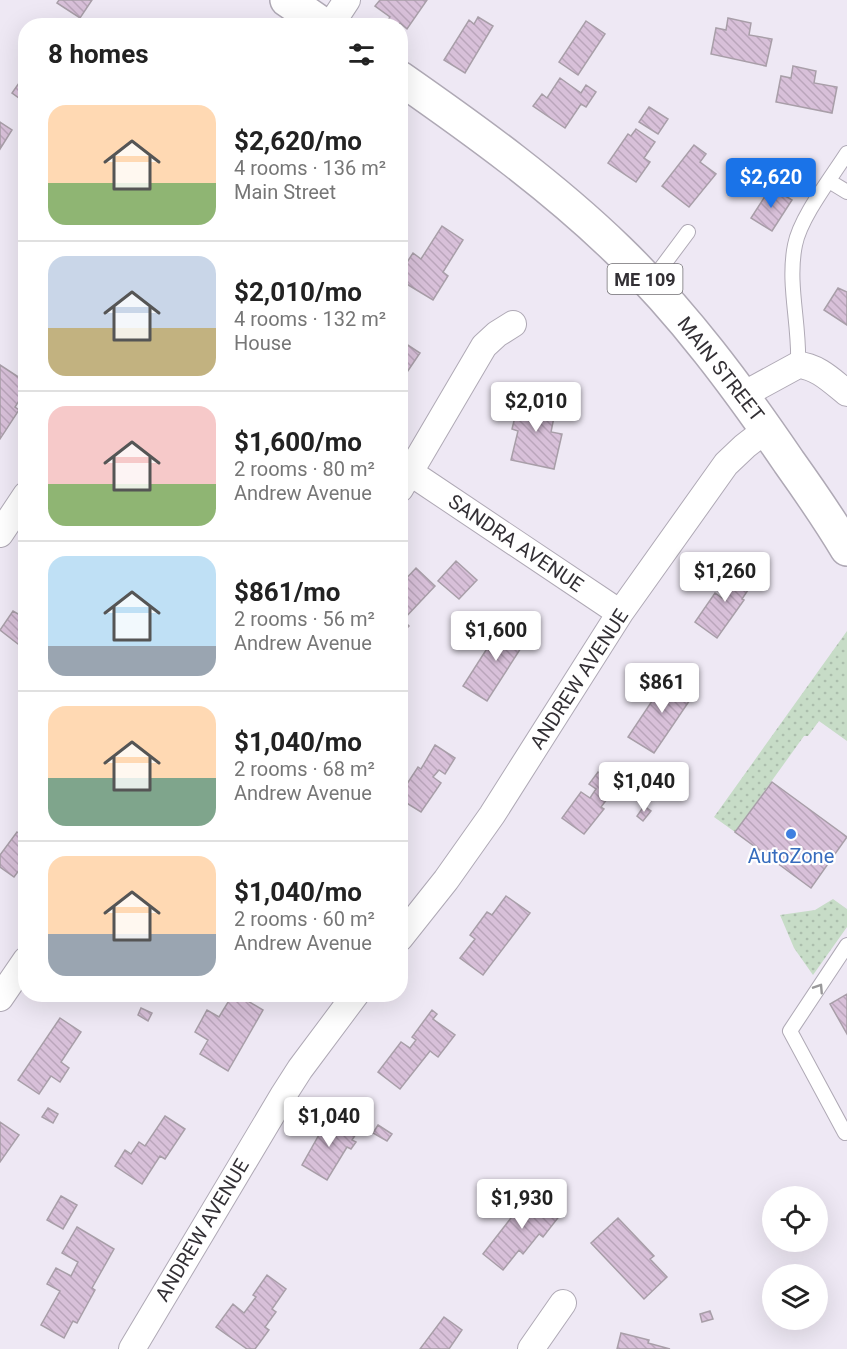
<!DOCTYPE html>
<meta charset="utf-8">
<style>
:root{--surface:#fff;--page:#f6f6f6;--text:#222;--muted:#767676;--line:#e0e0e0;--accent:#1a73e8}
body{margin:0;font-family:Roboto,sans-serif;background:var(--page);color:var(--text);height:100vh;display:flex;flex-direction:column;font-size:22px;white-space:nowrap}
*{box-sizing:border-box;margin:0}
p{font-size:20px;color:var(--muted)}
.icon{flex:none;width:33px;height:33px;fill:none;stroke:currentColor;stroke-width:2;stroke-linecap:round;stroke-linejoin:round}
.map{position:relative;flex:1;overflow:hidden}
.side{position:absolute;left:18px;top:18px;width:390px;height:984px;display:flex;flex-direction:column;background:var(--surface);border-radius:24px;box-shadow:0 6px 24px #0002}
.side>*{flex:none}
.tools{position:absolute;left:762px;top:1186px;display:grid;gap:12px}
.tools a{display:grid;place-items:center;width:66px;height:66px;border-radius:50%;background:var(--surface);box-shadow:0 6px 24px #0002;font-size:30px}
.price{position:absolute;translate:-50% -51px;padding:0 14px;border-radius:6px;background:#fff;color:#222;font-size:20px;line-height:39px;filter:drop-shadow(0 2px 3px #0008)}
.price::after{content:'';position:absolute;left:50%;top:36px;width:18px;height:14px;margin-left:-9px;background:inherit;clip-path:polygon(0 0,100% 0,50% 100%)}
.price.active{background:var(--accent);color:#fff}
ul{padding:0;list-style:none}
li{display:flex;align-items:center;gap:18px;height:150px;padding:0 30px}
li+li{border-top:2px solid var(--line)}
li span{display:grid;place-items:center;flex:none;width:168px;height:120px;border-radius:18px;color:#555}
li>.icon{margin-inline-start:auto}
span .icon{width:72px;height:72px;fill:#fffc;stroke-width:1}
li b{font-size:26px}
h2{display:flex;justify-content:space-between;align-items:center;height:72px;padding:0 30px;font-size:26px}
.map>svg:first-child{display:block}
.grass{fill:url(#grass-dots)}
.building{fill:url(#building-back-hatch);stroke:#a89ea8;stroke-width:1.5}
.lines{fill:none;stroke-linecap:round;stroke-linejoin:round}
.lane-casing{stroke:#afa9b5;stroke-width:16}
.street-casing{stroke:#afa9b5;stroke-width:28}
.highway-casing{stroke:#afa9b5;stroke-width:36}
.lane{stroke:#fff;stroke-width:14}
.street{stroke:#fff;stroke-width:26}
.highway{stroke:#fff;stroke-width:33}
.oneway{stroke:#99989a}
.shop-dot{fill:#3f7fe0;stroke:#fff;stroke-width:2}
.labels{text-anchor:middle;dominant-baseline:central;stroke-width:4.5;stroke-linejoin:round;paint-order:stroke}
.shield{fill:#fff;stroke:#706e72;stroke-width:1.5}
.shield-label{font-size:18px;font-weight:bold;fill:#333035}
.street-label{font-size:20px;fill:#333035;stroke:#fff}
.shop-label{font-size:20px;fill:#366cbe;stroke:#fff}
</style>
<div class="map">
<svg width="847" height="1349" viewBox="0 0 847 1349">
<defs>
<pattern id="grass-dots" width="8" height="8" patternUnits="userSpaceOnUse" patternTransform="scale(1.5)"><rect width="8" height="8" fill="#c7dcc7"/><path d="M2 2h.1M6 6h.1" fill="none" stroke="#abbdac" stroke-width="1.8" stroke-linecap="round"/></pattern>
<pattern id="building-back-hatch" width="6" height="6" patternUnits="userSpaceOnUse" patternTransform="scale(1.5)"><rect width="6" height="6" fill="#d8c0d9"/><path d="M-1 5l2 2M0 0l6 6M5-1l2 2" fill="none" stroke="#baa5bb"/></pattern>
</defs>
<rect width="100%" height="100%" fill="#eee8f4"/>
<path class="grass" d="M 847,631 L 847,741 L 819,721 L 808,736 L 804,736 L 735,832 L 714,817 Z
M 833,899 L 847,909 L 847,927 L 813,975 L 794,948 L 780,915 L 815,910 Z"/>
<path class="building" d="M 59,0 L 92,0 L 80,18 L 57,3 Z
M 380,0 L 427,0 L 407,29 L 400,23 L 398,26 L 385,24 L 390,17 L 375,6 Z
M 478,17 L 493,26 L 465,73 L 444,60 L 469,20 L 474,24 Z
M 728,18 L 751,23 L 749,35 L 772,39 L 766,66 L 711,54 L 716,28 L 726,30 Z
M 586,21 L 605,34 L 578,75 L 559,62 Z
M 793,66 L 816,71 L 814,83 L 837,87 L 832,113 L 776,102 L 781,76 L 791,78 Z
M 26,73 L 26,103 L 12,93 Z
M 560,78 L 581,93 L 586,85 L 596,92 L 586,107 L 581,104 L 565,128 L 533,106 L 542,94 L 547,98 Z
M 649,107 L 668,119 L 658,134 L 639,122 Z
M 0,122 L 12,130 L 0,149 Z
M 636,129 L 655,142 L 644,158 L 650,162 L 636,182 L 608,163 L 628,134 L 631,136 Z
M 694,145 L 706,154 L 700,162 L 716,174 L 689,207 L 662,186 Z
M 771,187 L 792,200 L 772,231 L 751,218 Z
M 442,226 L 463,240 L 443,272 L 448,276 L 433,300 L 400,280 L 400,273 L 413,253 L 421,259 Z
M 838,288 L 847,292 L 847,325 L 824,310 Z
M 400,340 L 420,353 L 403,378 L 400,377 Z
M 0,365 L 26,382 L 26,390 L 15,407 L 19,410 L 0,439 Z
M 526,392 L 552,398 L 548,416 L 554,417 L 551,432 L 562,434 L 554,469 L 511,460 L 518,431 L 512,429 L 515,417 L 520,418 Z
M 456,561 L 477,580 L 459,599 L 438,581 Z
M 733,567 L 754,581 L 742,599 L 744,600 L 717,638 L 695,622 L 715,593 L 722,598 L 728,589 L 721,584 Z
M 416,568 L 435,586 L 403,620 L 409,626 L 400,635 L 400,585 Z
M 26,602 L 26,634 L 18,644 L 0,630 L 13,611 L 18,614 Z
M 504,622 L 528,637 L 487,701 L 463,686 Z
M 670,674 L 696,691 L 654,753 L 628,737 Z
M 435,745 L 455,758 L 445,774 L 439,770 L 433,777 L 441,783 L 421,812 L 400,799 L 400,784 L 405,787 L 418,767 L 421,769 Z
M 598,772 L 617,786 L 601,807 L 604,809 L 584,834 L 562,818 L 581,792 L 590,798 L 596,789 L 589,784 Z
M 772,782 L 847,837 L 811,888 L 735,832 Z
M 644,806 L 651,811 L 643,821 L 637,816 Z
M 17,832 L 26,838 L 26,861 L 14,877 L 0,867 L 0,855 Z
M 506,896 L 530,913 L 483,975 L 460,958 L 475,939 L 470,935 L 487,912 L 492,915 Z
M 233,994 L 236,994 L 263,1010 L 228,1071 L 200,1054 L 208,1040 L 195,1032 L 207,1010 L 219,1017 Z
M 847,994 L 847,1034 L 830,1004 Z
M 141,1008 L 152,1013 L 148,1021 L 138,1015 Z
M 432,1010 L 437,1014 L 433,1019 L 455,1035 L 438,1057 L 430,1051 L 400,1089 L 378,1072 L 401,1042 L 410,1048 L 416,1040 L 412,1037 Z
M 60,1018 L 81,1032 L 61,1062 L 69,1068 L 60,1082 L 51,1076 L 39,1094 L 18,1080 Z
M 48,1108 L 58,1114 L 53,1123 L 42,1117 Z
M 165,1116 L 185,1129 L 165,1159 L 160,1156 L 142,1184 L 115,1166 L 125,1150 L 131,1154 L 139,1142 L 145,1146 Z
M 329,1117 L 356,1134 L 352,1140 L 356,1142 L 351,1149 L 347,1147 L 327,1180 L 302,1165 Z
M 0,1122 L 19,1135 L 0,1162 Z
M 378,1125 L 392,1134 L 387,1141 L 373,1133 Z
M 531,1192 L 561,1214 L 543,1237 L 539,1234 L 523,1254 L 519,1250 L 503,1270 L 483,1254 L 521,1205 L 518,1202 L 522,1195 L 526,1198 Z
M 61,1196 L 77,1205 L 63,1229 L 47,1220 Z
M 618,1218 L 654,1256 L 650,1259 L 667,1277 L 644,1299 L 591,1243 Z
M 77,1227 L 114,1249 L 92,1288 L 95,1290 L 77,1323 L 73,1321 L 64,1338 L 41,1325 L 60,1291 L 47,1284 L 56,1268 L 71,1276 L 78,1262 L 62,1253 Z
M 267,1275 L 286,1289 L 272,1309 L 276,1312 L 265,1327 L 269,1330 L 255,1349 L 247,1349 L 216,1327 L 233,1304 L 244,1313 L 256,1297 L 253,1295 Z
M 710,1311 L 713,1319 L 702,1322 L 700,1314 Z
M 444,1317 L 462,1330 L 449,1349 L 420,1349 Z
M 621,1333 L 649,1340 L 648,1343 L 670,1349 L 617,1349 Z"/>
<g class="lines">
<g class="lane-casing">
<path id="lane" d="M 829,181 L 847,192
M 650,283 L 688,232
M 798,365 C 800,325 787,284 795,245 C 800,218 831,178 847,153
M 847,945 L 790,1031 L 845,1133 L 847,1132"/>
</g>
<g class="street-casing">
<path id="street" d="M 330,26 L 347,0
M 743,395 L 798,365 C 817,366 832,381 847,393
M 411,473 L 620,613
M 400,489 L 484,346 L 497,334 L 513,324
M 0,534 L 26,495
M 400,938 L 446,880 L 492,815 L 620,613 L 726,464 L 745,446 L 767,429
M 0,998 L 26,960
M 132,1349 L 284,1094 L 300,1069 L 356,994
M 531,1349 L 563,1303"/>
</g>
<g class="highway-casing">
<path id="highway" d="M 287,0 L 325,26
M 400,78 C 476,131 552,186 618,250 C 683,313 738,387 789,462 C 809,490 829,519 847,549"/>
</g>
<use href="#lane" class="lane"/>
<use href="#street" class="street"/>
<use href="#highway" class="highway"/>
</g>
<defs><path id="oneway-chevron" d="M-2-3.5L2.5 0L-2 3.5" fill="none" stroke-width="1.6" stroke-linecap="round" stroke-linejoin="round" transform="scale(1.5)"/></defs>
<use class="oneway" href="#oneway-chevron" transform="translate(819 988) rotate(-57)"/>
<circle class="shop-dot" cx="791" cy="834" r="6"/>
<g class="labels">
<rect class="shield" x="607.5" y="264" width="75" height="30" rx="4.5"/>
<g class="shield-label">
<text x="645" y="279">ME 109</text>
</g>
<g class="street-label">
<text transform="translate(721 369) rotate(52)">MAIN STREET</text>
<text transform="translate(516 543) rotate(34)">SANDRA AVENUE</text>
<text transform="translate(579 679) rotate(-57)">ANDREW AVENUE</text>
<text transform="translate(202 1230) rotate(-59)">ANDREW AVENUE</text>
</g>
<g class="shop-label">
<text x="791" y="856">AutoZone</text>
</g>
</g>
</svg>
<div class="tools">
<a><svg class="icon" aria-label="locate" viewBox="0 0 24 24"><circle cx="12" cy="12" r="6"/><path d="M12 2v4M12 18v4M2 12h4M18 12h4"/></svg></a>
<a><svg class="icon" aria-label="layers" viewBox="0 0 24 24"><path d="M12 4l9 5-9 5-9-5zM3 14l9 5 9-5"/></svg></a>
</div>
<b class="price active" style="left:771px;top:209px">$2,620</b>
<b class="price" style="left:536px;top:433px">$2,010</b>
<b class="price" style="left:725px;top:603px">$1,260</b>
<b class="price" style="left:496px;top:662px">$1,600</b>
<b class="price" style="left:662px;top:714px">$861</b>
<b class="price" style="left:644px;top:813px">$1,040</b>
<b class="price" style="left:329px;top:1148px">$1,040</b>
<b class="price" style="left:522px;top:1230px">$1,930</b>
<section class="side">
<h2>8 homes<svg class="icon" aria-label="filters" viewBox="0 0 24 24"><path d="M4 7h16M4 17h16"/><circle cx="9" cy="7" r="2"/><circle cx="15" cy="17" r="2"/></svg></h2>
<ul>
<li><span style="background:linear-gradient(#ffd9b3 65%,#8fb573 0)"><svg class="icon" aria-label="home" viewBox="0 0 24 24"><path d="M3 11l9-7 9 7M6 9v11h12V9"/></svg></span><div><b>$2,620/mo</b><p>4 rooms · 136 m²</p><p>Main Street</p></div></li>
<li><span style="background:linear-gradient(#c9d6e8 60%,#c2b280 0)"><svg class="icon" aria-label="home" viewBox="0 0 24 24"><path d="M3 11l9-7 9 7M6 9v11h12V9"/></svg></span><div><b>$2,010/mo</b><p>4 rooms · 132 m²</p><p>House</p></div></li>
<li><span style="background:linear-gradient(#f6c9c9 65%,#8fb573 0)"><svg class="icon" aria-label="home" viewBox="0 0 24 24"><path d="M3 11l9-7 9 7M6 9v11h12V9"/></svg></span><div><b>$1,600/mo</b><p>2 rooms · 80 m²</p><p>Andrew Avenue</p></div></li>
<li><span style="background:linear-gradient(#bfe0f5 75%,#9aa5b1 0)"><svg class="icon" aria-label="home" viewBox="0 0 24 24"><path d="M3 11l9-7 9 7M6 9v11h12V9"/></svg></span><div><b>$861/mo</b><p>2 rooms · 56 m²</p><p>Andrew Avenue</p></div></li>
<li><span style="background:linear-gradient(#ffd9b3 60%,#7fa58c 0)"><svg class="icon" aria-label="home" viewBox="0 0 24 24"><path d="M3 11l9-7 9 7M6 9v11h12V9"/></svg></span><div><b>$1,040/mo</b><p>2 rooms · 68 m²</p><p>Andrew Avenue</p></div></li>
<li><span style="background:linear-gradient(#ffd9b3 65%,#9aa5b1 0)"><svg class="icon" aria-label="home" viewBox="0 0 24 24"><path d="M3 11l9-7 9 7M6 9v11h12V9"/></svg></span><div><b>$1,040/mo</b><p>2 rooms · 60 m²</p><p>Andrew Avenue</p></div></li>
</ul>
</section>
</div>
